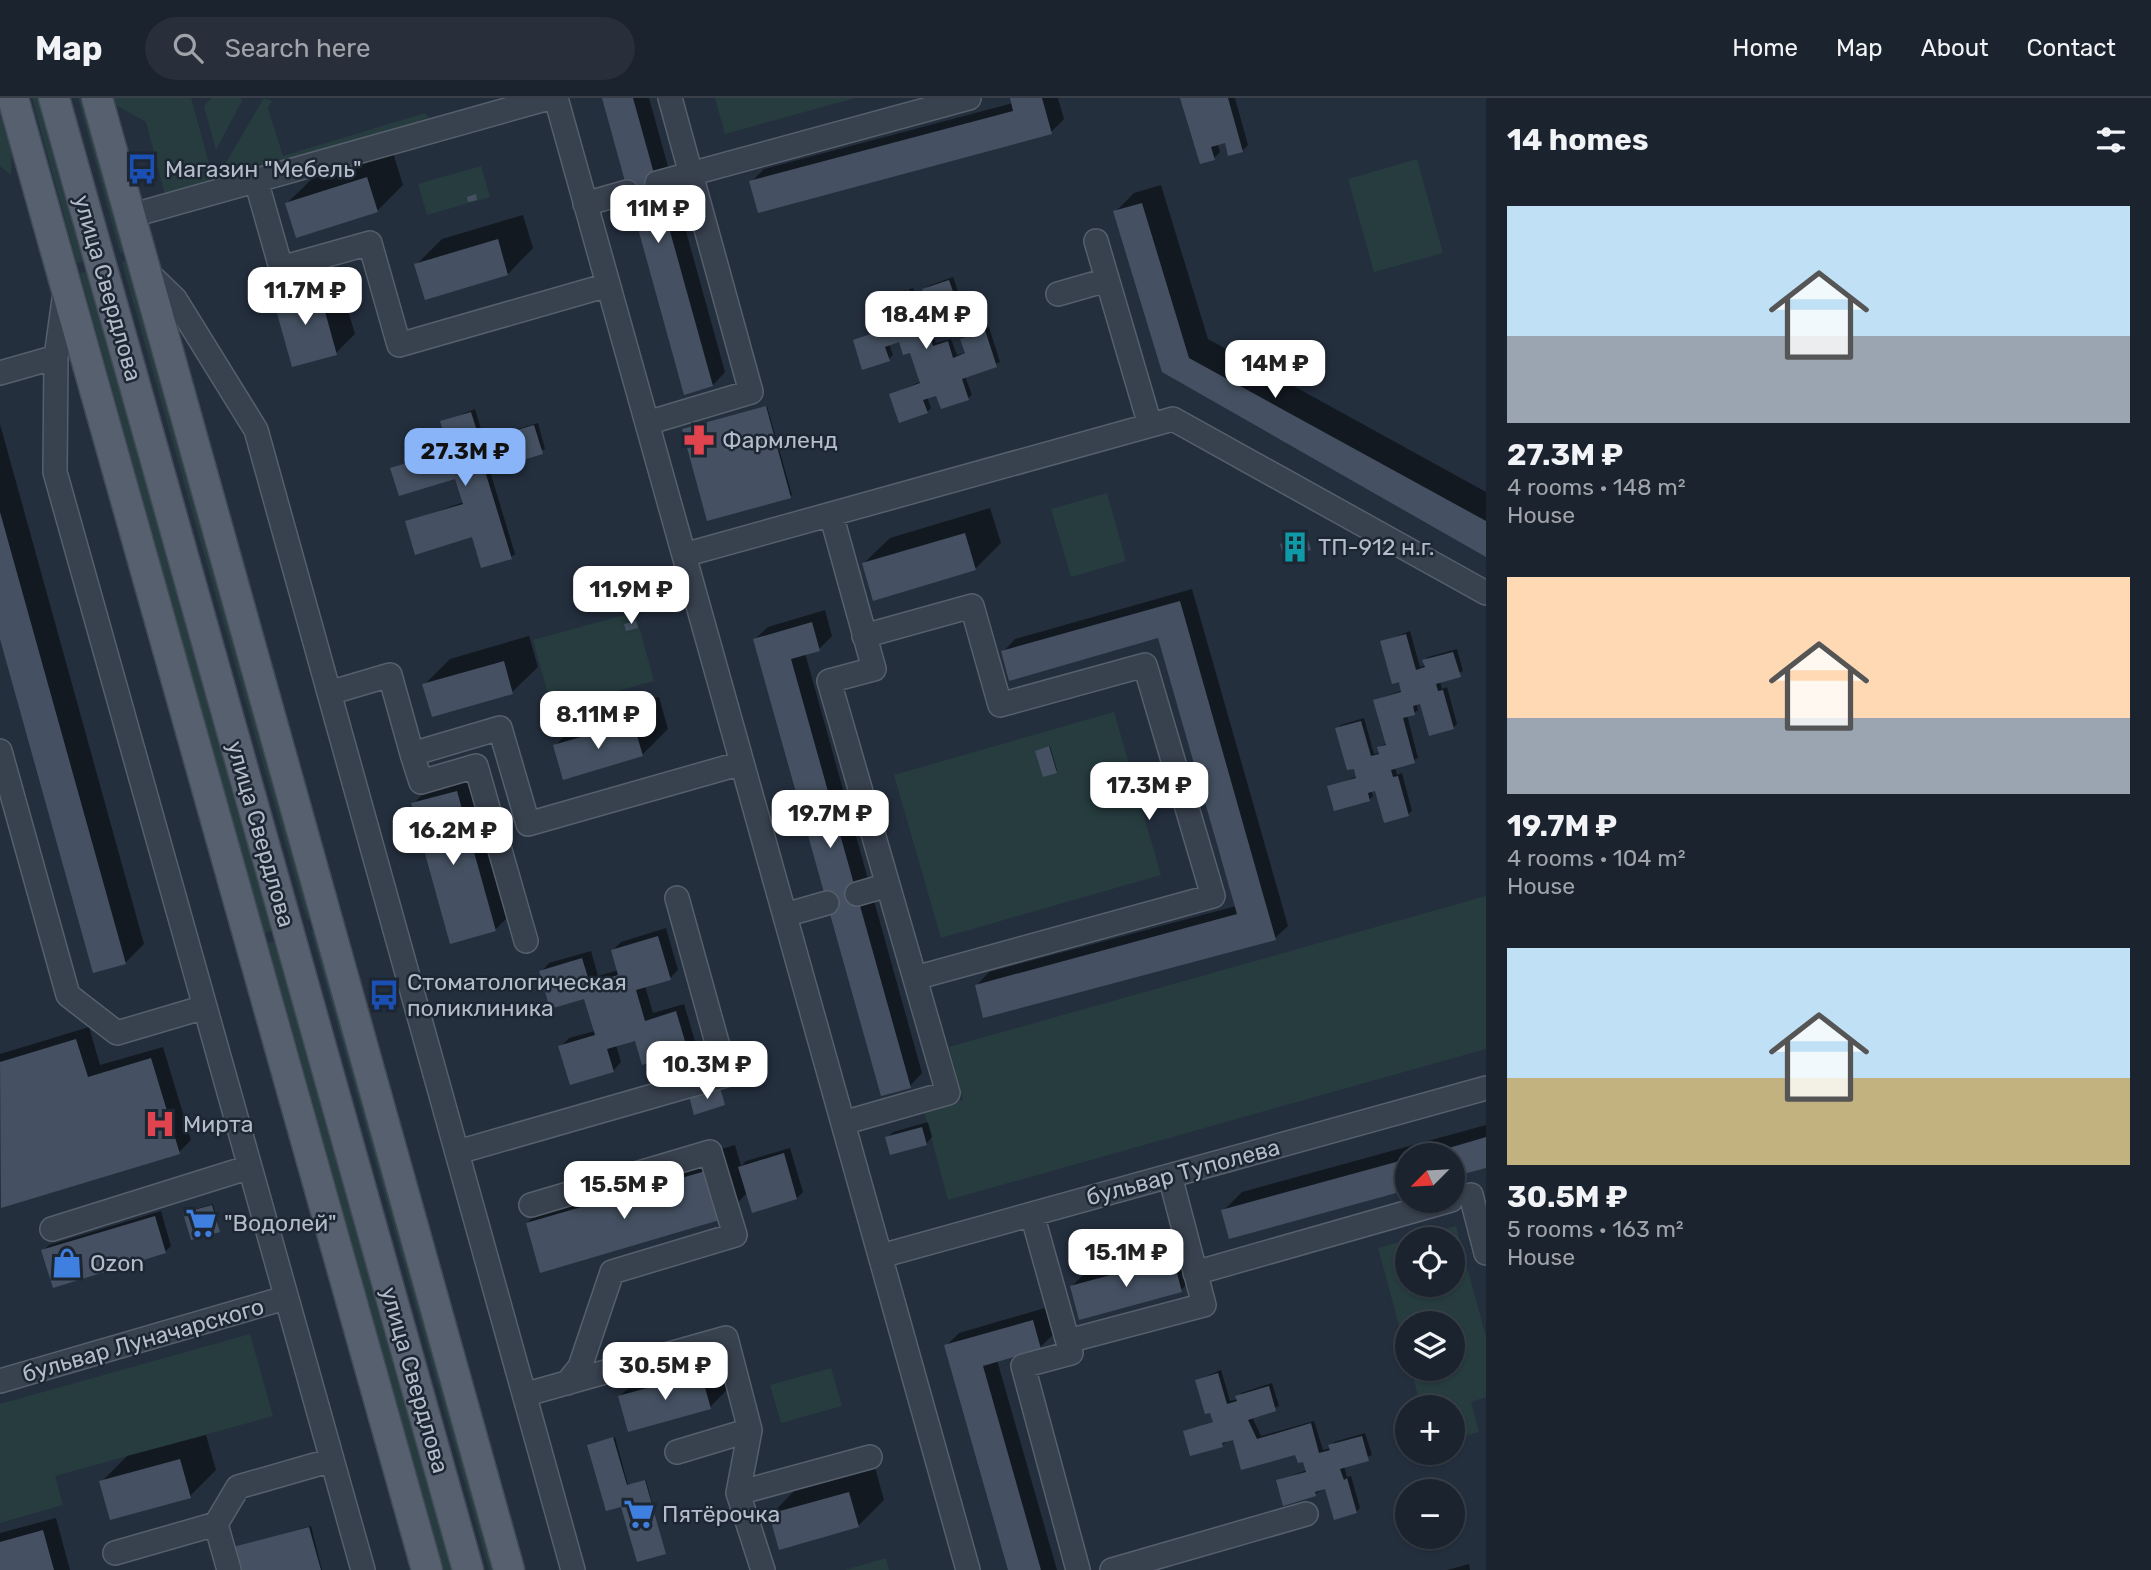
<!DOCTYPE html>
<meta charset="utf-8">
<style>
:root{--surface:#1b232e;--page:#282f3a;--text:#f1f3f6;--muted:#a0a4aa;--line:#39404a;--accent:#8ab4f8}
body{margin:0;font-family:Rubik,sans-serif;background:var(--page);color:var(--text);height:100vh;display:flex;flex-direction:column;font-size:26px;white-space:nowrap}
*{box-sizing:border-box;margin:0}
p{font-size:23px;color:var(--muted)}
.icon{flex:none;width:38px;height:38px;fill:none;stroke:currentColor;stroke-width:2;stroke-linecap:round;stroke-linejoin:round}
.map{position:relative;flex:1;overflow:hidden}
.panel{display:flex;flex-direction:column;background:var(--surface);width:665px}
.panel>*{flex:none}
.needle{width:46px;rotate:246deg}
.fabs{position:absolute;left:1395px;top:1045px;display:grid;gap:14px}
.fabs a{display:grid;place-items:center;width:70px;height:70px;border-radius:50%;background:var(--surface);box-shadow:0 2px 5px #0004,0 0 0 2px var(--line);font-size:35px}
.price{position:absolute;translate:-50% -60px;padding:0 16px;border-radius:14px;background:#fff;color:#222;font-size:23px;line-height:46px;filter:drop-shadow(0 2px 4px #0008)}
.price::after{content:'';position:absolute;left:50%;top:42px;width:21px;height:16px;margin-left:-10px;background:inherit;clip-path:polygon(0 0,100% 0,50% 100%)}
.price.active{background:var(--accent);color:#111}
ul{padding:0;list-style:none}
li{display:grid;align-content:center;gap:14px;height:371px;padding:0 21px}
li span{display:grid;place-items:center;height:217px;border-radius:0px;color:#555}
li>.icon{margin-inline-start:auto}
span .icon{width:126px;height:126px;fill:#fffc;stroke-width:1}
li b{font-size:30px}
h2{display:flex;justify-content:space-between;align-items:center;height:84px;padding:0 21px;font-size:30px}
header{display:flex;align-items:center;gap:42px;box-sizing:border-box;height:98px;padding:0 35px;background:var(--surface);border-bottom:2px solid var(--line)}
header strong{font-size:33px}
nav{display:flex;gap:38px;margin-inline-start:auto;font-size:24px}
.search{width:490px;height:63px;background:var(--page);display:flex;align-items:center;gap:18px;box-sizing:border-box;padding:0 24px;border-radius:38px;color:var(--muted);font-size:26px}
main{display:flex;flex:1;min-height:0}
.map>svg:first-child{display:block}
.green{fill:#263c3f}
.shadow{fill:#0007}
.building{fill:#455162}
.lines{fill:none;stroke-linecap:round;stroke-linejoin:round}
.minor-casing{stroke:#565f6c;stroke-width:26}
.major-casing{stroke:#414a57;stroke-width:33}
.minor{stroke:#38414e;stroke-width:23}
.major{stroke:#56606e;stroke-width:30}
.labels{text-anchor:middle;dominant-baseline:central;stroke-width:5;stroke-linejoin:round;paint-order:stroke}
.poi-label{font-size:23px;fill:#b4bcc9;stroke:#1d2633;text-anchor:start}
.street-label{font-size:23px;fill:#b4bcc9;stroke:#1d2633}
</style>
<header>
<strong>Map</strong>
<div class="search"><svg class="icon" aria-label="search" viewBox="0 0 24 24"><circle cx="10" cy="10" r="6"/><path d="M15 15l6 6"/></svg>Search here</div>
<nav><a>Home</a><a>Map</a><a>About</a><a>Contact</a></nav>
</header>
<main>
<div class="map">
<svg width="1486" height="1472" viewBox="0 0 1486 1472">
<rect width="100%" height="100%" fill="#242f3e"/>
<path class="green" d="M 0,0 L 13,28 L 11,77 L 0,68 Z
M 32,0 L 41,0 L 87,162 L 77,165 Z
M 78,0 L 87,0 L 130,152 L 120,155 Z
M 112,0 L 191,0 L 215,87 L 166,101 L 146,24 L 114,6 Z
M 212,0 L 241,0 L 242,3 L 216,52 L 204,8 Z
M 264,0 L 272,3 L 268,10 L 283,58 L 425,15 L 431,22 L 233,81 L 224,68 Z
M 715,0 L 855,0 L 725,36 Z
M 1417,61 L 1443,155 L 1374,174 L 1348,81 Z
M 481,68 L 490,99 L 427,117 L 418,86 Z
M 131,161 L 316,820 L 307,822 L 122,164 Z
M 89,173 L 274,832 L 264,835 L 80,175 Z
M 1107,395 L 1126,463 L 1071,479 L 1051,411 Z
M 635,514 L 654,583 L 552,611 L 533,542 Z
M 1114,614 L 1161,777 L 941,840 L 894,677 Z
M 1486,798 L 1486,951 L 948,1102 L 924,1013 L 963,1002 L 949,949 Z
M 321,831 L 500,1472 L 489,1472 L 311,833 Z
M 276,843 L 454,1472 L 444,1472 L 268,845 Z
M 1456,1128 L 1486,1239 L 1486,1299 L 1471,1304 L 1479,1334 L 1453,1341 L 1452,1309 L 1421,1309 L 1411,1271 L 1452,1270 L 1452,1225 L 1407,1225 L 1407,1257 L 1378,1150 L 1407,1142 L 1407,1186 L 1452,1186 L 1452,1141 L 1409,1141 Z
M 250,1236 L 273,1318 L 55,1378 L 63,1407 L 0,1425 L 0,1306 Z
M 831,1270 L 842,1308 L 781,1325 L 770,1287 Z
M 886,1460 L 889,1472 L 845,1472 Z"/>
<path class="shadow" d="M 604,0 L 649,0 L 725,274 L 713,287 Z
M 1011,0 L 1058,0 L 1064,21 L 1051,34 L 751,84 L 764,71 L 1013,5 Z
M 1182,0 L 1235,0 L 1248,47 L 1242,53 L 1226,42 L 1217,45 L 1220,54 L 1214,60 Z
M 393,55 L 403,87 L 377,113 L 287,105 L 313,80 Z
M 1161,87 L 1208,241 L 1486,394 L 1486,457 L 1164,273 L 1115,114 L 1134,95 Z
M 523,117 L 533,150 L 508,176 L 416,167 L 442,141 Z
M 336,171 L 355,236 L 336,255 L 274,202 L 293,183 Z
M 953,179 L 964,211 L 929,225 L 936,245 L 951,241 L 957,257 L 967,254 L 962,241 L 966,237 L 989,229 L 1000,264 L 965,278 L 972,297 L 968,300 L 937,296 L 927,299 L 931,310 L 927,314 L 891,296 L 922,283 L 911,253 L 900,242 L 889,246 L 893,257 L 889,261 L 855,243 L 889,228 L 881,203 L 885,199 L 913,190 L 918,207 L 928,203 L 924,191 L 928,188 Z
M 767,308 L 792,397 L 790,398 L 685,331 Z
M 475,311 L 484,341 L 538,325 L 545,351 L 489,370 L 515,456 L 511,459 L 473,437 L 407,424 L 464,404 L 456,378 L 392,370 L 450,350 L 442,324 Z
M 0,326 L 144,846 L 125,865 L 0,534 Z
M 990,410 L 1001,445 L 975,471 L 864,465 L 890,440 Z
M 1192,491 L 1288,828 L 1275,840 L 977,887 L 989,874 L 1236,808 L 1160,538 L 1003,554 L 1015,541 Z
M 825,512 L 832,538 L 819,551 L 805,555 L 922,975 L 910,988 L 755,541 L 768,529 Z
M 1410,533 L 1420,569 L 1426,567 L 1424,563 L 1428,559 L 1457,551 L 1463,573 L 1440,583 L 1442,591 L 1447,589 L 1457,626 L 1453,630 L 1422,604 L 1416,605 L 1418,612 L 1414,615 L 1407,617 L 1418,660 L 1395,669 L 1397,677 L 1402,675 L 1412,713 L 1408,716 L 1376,691 L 1371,692 L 1373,698 L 1369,702 L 1329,689 L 1358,678 L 1337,630 L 1341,627 L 1364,620 L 1374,656 L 1381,654 L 1379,649 L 1387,645 L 1375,602 L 1403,592 L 1382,544 Z
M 529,538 L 538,569 L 512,594 L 424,587 L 450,561 Z
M 659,599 L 668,631 L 642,657 L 555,648 L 580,622 Z
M 1050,648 L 1057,672 L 1056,674 L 1039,652 Z
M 476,675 L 514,813 L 495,832 L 413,706 L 432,687 Z
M 666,830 L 678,872 L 670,880 L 645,888 L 653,915 L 684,906 L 695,943 L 687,952 L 636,941 L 616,947 L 621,964 L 613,973 L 560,949 L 569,940 L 595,933 L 585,899 L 541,874 L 549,865 L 591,853 L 598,878 L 619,872 L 613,852 L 621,844 Z
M 89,929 L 100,967 L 163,949 L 191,1042 L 179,1054 L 2,1107 L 0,956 Z
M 928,1024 L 932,1039 L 926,1046 L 887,1040 L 893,1034 Z
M 1486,1027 L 1486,1068 L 1452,1057 L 1407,1057 L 1407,1090 L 1223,1113 L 1242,1094 Z
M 735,1047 L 741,1068 L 746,1063 L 790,1050 L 803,1094 L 797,1100 L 747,1095 L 723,1120 L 527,1125 L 553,1100 Z
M 213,1106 L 219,1132 L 186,1114 Z
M 161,1113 L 171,1148 L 165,1154 L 43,1153 L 49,1147 Z
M 1198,1135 L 1207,1167 L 1181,1192 L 1072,1188 L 1097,1163 Z
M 1454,1142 L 1458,1157 L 1452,1160 L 1452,1143 Z
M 1045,1210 L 1053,1237 L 1040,1249 L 997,1262 L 1057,1472 L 1010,1472 L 946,1248 L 959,1235 Z
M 726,1251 L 735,1284 L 710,1309 L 620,1298 L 646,1273 Z
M 1221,1272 L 1230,1303 L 1238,1301 L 1241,1295 L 1272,1285 L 1279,1308 L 1252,1319 L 1261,1338 L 1314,1323 L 1323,1352 L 1331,1350 L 1334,1344 L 1365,1335 L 1372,1357 L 1344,1368 L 1347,1379 L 1351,1378 L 1360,1410 L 1356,1414 L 1327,1389 L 1315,1396 L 1277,1383 L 1307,1372 L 1304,1362 L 1296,1355 L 1234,1339 L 1222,1347 L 1185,1334 L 1215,1323 L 1197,1282 Z
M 206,1337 L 216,1372 L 190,1398 L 101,1384 L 127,1358 Z
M 615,1339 L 628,1387 L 646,1382 L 665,1455 L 622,1407 L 590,1346 Z
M 875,1369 L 884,1402 L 858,1428 L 771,1417 L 796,1391 Z
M 56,1420 L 70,1472 L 0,1472 L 0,1435 Z
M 311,1428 L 322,1472 L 241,1472 L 236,1449 Z
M 1469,1466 L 1470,1472 L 1447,1472 Z"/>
<path class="building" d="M 602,0 L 633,0 L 713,288 L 684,297 Z
M 1010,0 L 1042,0 L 1052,36 L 758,115 L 749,83 L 1013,13 Z
M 1180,0 L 1228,0 L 1243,54 L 1228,58 L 1225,45 L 1211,49 L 1215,62 L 1200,66 Z
M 367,79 L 378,114 L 296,140 L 285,105 Z
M 476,96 L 477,102 L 468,104 L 467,99 Z
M 1142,105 L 1189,260 L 1486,423 L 1486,459 L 1162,274 L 1113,113 Z
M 498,141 L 508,177 L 425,202 L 414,166 Z
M 949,182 L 961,216 L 926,228 L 933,248 L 948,243 L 953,260 L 965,255 L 960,241 L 985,232 L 997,269 L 962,281 L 969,302 L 941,311 L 936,298 L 923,302 L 928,315 L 899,325 L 889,296 L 920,285 L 910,255 L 903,257 L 899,244 L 885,249 L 890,263 L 862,272 L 853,242 L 888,230 L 879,202 L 909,192 L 915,209 L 927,205 L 922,191 Z
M 318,188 L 337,257 L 292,269 L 273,201 Z
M 766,308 L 791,400 L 707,423 L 682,331 Z
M 471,314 L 480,343 L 534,327 L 543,356 L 485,373 L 512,461 L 481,470 L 472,439 L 415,457 L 405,423 L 463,406 L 455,381 L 399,398 L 390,370 L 449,352 L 440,323 Z
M 0,414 L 126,866 L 93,875 L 0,541 Z
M 965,435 L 976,472 L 873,503 L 862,465 Z
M 1307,439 L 1311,452 L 1284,460 L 1280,446 Z
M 1180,503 L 1276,842 L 983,920 L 975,887 L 1237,816 L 1158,540 L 1009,583 L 1001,553 Z
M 636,523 L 638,530 L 626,533 L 624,526 Z
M 812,524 L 820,553 L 791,561 L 911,990 L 881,998 L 753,541 Z
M 1406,536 L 1416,572 L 1425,569 L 1422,562 L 1453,554 L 1461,579 L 1436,586 L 1438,593 L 1443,592 L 1454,631 L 1429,638 L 1420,606 L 1413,608 L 1415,617 L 1403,620 L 1415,665 L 1391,672 L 1393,679 L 1398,678 L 1409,718 L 1384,725 L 1375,693 L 1368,695 L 1370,703 L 1334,713 L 1327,688 L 1356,680 L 1354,671 L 1347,672 L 1335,630 L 1361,623 L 1371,658 L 1379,656 L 1377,649 L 1386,647 L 1373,602 L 1401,594 L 1399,584 L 1392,586 L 1380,543 Z
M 504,563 L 513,596 L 432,619 L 422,586 Z
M 633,624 L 643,658 L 563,682 L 553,647 Z
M 1049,648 L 1057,675 L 1043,679 L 1035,653 Z
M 457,693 L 496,833 L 450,846 L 411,705 Z
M 658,838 L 671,882 L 636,892 L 645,923 L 676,913 L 688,953 L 642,967 L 635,943 L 607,951 L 614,974 L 570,987 L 558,948 L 595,937 L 584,901 L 550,911 L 539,873 L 582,860 L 590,886 L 618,877 L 611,852 Z
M 76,941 L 88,979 L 151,960 L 180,1056 L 1,1110 L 0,964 Z
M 720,989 L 725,1007 L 694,1017 L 689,998 Z
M 922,1029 L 927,1047 L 890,1057 L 885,1039 Z
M 1486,1039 L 1486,1070 L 1452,1079 L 1452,1057 L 1425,1057 Z
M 784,1055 L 797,1101 L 752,1115 L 738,1069 Z
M 1407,1061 L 1407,1092 L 1229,1141 L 1221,1112 Z
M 709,1072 L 723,1121 L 540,1175 L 526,1125 Z
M 212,1107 L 220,1134 L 191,1142 L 183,1115 Z
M 155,1118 L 166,1155 L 53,1190 L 41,1152 Z
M 1452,1144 L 1458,1160 L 1452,1161 Z
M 1173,1160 L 1182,1194 L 1079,1222 L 1070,1188 Z
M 1033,1222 L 1041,1251 L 983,1268 L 1041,1472 L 1008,1472 L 944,1247 Z
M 701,1275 L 711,1311 L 628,1334 L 618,1298 Z
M 1218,1275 L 1227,1306 L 1237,1303 L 1235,1298 L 1269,1288 L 1276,1313 L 1248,1322 L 1257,1341 L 1311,1325 L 1319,1355 L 1330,1352 L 1328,1347 L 1362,1338 L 1369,1363 L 1340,1371 L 1344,1382 L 1347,1380 L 1357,1415 L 1334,1422 L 1325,1391 L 1315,1394 L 1316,1398 L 1283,1408 L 1276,1382 L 1306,1374 L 1303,1364 L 1298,1365 L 1295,1357 L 1241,1372 L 1233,1342 L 1222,1345 L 1223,1349 L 1190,1358 L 1183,1333 L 1213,1324 L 1210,1315 L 1205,1316 L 1195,1282 Z
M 613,1339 L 627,1387 L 645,1382 L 666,1456 L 637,1464 L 621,1409 L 606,1413 L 587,1347 Z
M 180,1361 L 191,1400 L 110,1422 L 99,1383 Z
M 849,1394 L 859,1429 L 779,1452 L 769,1416 Z
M 309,1429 L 321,1472 L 239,1472 L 233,1449 Z
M 43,1432 L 54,1472 L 0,1472 L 0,1444 Z"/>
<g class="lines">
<g class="minor-casing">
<path id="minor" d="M 556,0 L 968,1472
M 256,82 L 281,170 L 370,145 L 399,247 L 608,187
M 657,85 L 969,0
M 585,106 L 627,94
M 130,118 L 549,0
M 1096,143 L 1150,327
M 146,173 L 175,201 L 256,332 L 573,1472
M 65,194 L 56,259 L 55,374 L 363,1472
M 1058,196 L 1107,182
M 0,275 L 56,259
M 647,325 L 751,294 L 670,0
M 831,416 L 874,571 L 829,583 L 948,995 L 843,1025
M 684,457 L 1173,321 L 1486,495
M 864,538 L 972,508 L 1000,607 L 1145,567 L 1213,798 L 915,880
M 329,595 L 390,577 L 412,656 L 500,630 L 528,726 L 742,665
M 0,653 L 68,897 L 117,935 L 205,909
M 412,656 L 421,684 L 476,668 L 526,843
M 857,796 L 888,787
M 785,817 L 827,805
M 458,1054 L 726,977 L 677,800
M 1471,1097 L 1486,1155
M 531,1107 L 710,1054 L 735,1137 L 612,1174 L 580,1269 L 567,1285
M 1032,1116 L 1071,1255 L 1023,1268 L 1078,1472
M 52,1131 L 250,1069
M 881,1158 L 1486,990
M 1195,1175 L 1451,1102
M 1068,1243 L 1204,1207 L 1170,1078
M 0,1283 L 285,1200
M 527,1296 L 726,1240 L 750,1332 L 738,1395 L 763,1472
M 677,1354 L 750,1332
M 738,1395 L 870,1359
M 115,1455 L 216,1426
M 229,1472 L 216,1426 L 238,1389 L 332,1362
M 1112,1472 L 1306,1416"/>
</g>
<g class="major-casing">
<path id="major" d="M 13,0 L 427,1472
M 54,0 L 468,1472
M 97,0 L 509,1472"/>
</g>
<use href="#minor" class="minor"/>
<use href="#major" class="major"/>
</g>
<defs>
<g id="bus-bare" transform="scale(2.415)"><path d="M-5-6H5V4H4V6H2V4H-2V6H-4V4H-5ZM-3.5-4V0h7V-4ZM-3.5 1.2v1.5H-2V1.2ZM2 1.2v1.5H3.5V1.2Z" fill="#1a4fb4" stroke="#1d2633" stroke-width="2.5" paint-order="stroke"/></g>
<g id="pharmacy-bare" transform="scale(2.415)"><path d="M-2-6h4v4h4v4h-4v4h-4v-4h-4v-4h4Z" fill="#e0444e" stroke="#1d2633" stroke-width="2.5" paint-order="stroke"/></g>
<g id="building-bare" transform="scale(2.415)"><path d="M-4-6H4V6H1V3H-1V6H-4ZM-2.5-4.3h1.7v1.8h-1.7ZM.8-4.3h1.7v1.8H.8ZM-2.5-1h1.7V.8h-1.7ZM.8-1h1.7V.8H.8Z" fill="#0f9aa8" stroke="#1d2633" stroke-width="2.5" paint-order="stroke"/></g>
<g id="hospital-bare" transform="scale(2.415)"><path d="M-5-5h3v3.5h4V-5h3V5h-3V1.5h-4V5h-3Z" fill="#e0444e" stroke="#1d2633" stroke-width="2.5" paint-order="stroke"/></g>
<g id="supermarket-bare" transform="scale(2.415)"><path d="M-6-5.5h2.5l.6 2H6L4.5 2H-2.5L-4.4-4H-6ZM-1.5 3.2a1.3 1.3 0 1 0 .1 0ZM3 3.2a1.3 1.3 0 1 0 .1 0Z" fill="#3f7fe0" stroke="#1d2633" stroke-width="2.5" paint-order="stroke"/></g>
<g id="shop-bare" transform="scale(2.415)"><path d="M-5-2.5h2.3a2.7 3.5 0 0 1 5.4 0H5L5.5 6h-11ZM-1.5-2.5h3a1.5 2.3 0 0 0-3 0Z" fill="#3f7fe0" stroke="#1d2633" stroke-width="2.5" paint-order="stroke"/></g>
</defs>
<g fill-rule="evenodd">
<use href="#bus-bare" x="142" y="71"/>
<use href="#pharmacy-bare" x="699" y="342"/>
<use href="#building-bare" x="1295" y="449"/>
<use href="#bus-bare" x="384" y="897"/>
<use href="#hospital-bare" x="160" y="1026"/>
<use href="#supermarket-bare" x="201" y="1125"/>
<use href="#shop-bare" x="67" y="1165"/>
<use href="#supermarket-bare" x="639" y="1416"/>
</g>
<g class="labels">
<g class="poi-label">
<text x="165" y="71">Магазин "Мебель"</text>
<text x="722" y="342">Фармленд</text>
<text x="1318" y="449">ТП-912 н.г.</text>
<text x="407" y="884">Стоматологическая<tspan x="407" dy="26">поликлиника</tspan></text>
<text x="183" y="1026">Мирта</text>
<text x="224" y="1125">"Водолей"</text>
<text x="90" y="1165">Ozon</text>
<text x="662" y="1416">Пятёрочка</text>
</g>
<g class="street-label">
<text transform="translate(108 190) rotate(74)">улица Свердлова</text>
<text transform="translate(261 736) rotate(74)">улица Свердлова</text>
<text transform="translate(1183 1074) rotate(-15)">бульвар Туполева</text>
<text transform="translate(143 1242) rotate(-16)">бульвар Луначарского</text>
<text transform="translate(415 1282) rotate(74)">улица Свердлова</text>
</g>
</g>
</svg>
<div class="fabs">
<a><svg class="needle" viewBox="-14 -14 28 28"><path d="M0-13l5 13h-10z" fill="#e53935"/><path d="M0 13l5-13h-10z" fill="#a0a4aa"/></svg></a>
<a><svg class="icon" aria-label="locate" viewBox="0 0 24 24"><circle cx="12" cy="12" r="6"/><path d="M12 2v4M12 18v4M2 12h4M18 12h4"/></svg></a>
<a><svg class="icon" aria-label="layers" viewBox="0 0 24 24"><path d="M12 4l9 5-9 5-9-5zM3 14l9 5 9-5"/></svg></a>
<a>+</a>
<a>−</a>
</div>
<b class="price" style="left:658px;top:147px">11M ₽</b>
<b class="price" style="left:305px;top:229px">11.7M ₽</b>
<b class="price" style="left:926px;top:253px">18.4M ₽</b>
<b class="price" style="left:1275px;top:302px">14M ₽</b>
<b class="price active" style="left:465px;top:390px">27.3M ₽</b>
<b class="price" style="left:631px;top:528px">11.9M ₽</b>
<b class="price" style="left:598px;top:653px">8.11M ₽</b>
<b class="price" style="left:1149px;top:724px">17.3M ₽</b>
<b class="price" style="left:830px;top:752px">19.7M ₽</b>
<b class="price" style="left:453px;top:769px">16.2M ₽</b>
<b class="price" style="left:707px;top:1003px">10.3M ₽</b>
<b class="price" style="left:624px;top:1123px">15.5M ₽</b>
<b class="price" style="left:1126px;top:1191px">15.1M ₽</b>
<b class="price" style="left:665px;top:1304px">30.5M ₽</b>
</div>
<section class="panel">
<h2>14 homes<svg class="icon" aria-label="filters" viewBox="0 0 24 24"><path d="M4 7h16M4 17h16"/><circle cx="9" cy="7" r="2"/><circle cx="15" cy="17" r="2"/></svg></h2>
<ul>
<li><span style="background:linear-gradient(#bfe0f5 60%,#9aa5b1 0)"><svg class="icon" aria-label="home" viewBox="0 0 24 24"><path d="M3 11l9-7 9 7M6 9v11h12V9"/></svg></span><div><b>27.3M ₽</b><p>4 rooms · 148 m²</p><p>House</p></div></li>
<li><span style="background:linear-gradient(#ffd9b3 65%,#9aa5b1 0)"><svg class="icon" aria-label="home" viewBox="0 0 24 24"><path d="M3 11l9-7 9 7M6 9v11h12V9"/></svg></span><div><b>19.7M ₽</b><p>4 rooms · 104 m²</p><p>House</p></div></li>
<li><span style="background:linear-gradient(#bfe0f5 60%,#c2b280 0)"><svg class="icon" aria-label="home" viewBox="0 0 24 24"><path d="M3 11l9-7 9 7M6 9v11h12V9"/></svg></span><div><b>30.5M ₽</b><p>5 rooms · 163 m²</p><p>House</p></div></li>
</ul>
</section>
</main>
